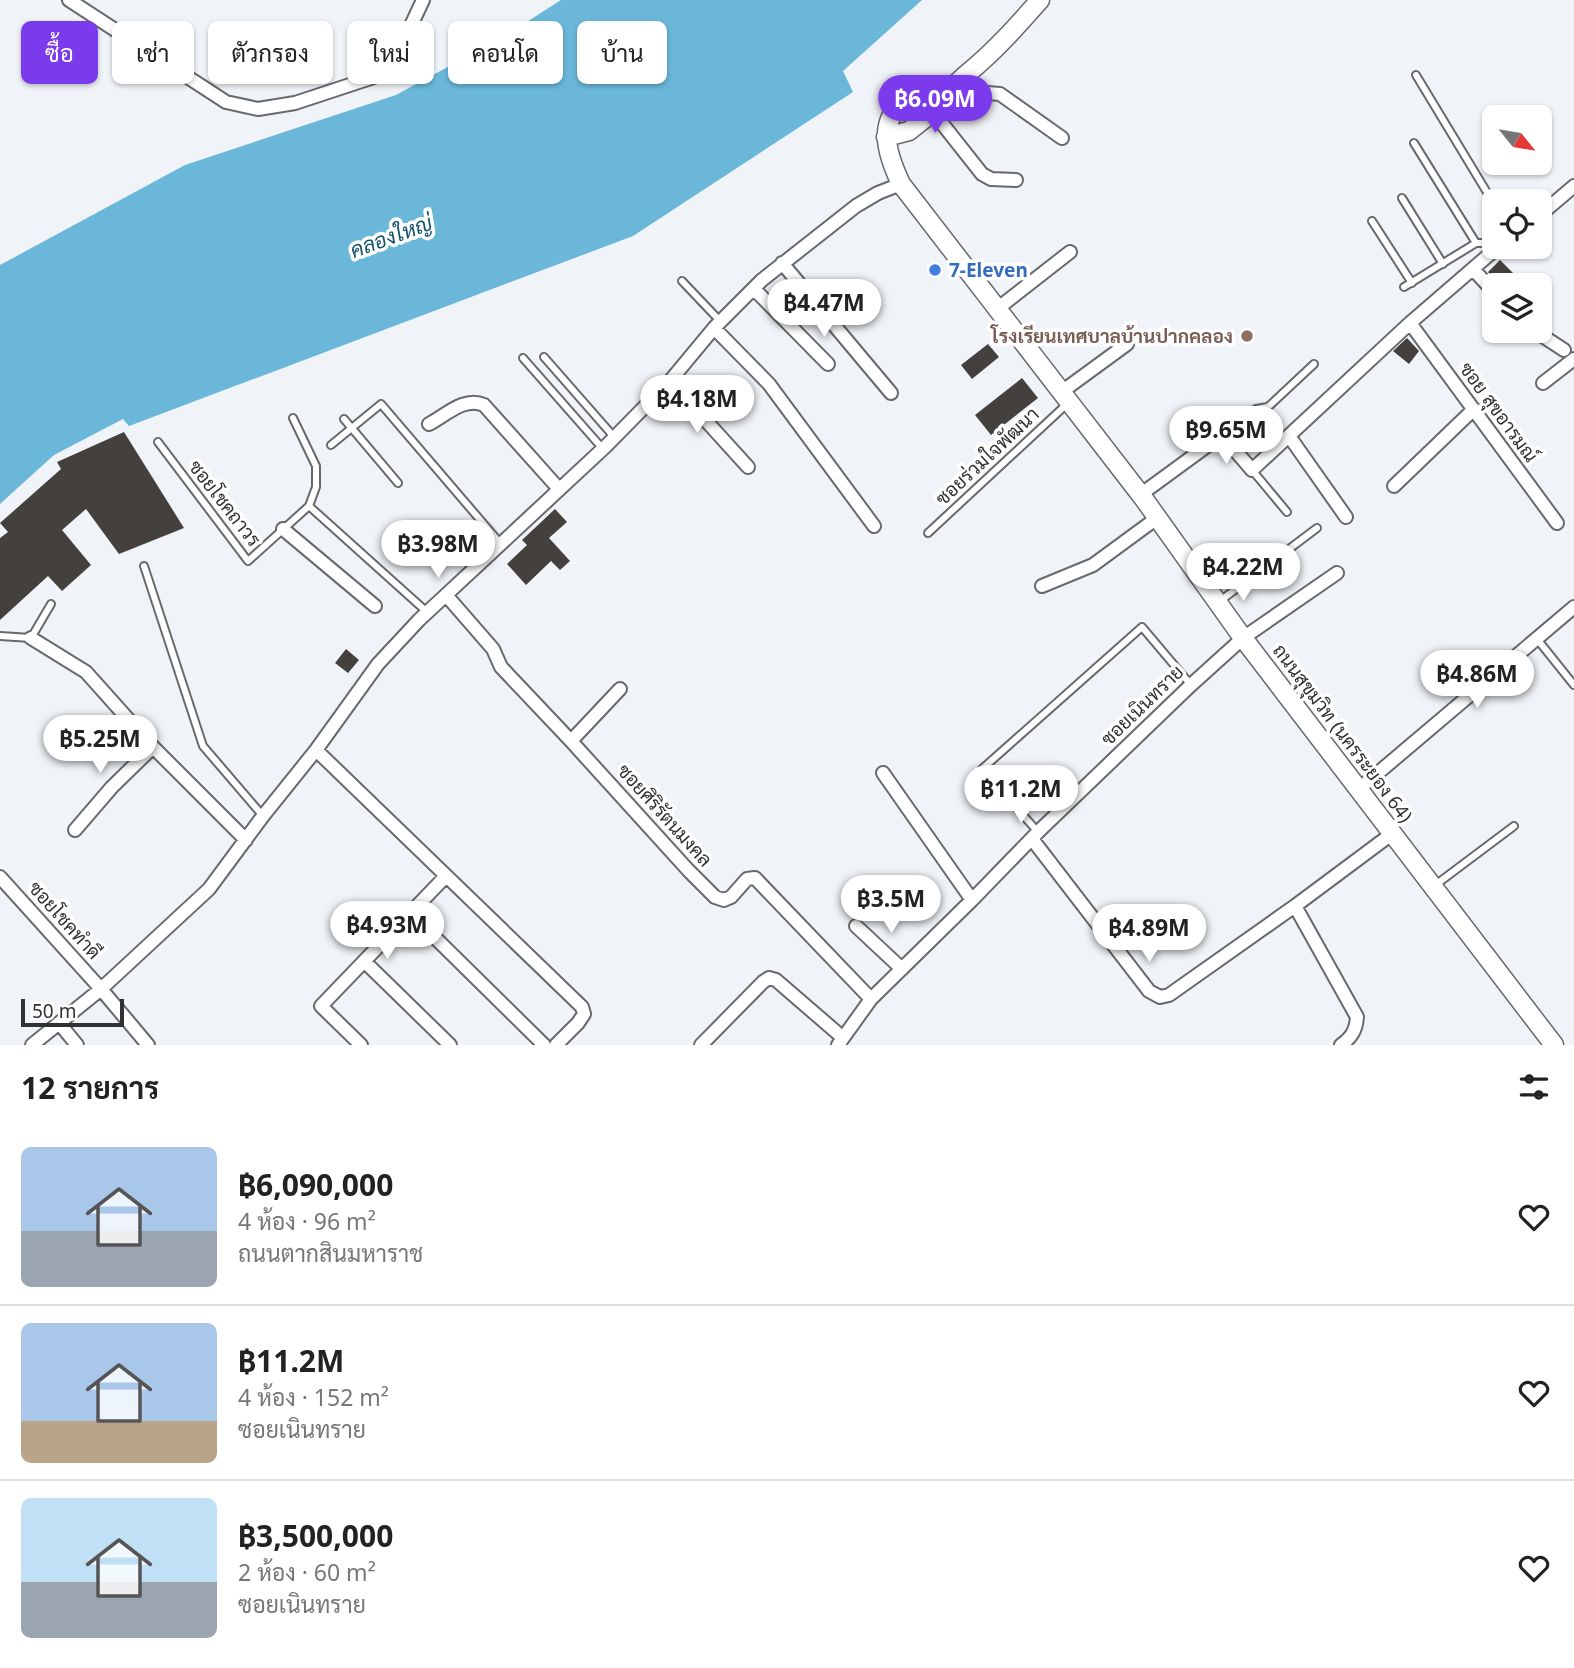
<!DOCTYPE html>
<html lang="th">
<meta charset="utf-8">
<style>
:root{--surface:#fff;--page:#f2f2f2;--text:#222;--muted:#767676;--line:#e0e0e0;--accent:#7c3aed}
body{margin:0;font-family:"Noto Sans",Sarabun,sans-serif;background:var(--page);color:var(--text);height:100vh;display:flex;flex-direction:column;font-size:26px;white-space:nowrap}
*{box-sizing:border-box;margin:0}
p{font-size:23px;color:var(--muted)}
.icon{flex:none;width:38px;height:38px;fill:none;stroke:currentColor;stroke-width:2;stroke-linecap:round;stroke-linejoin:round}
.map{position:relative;height:1045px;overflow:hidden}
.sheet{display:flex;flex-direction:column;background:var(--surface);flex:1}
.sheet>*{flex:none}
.top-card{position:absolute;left:21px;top:21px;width:700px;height:63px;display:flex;gap:14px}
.needle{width:46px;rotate:120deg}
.buttons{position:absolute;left:1482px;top:105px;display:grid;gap:14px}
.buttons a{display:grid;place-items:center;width:70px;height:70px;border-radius:10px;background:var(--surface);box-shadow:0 2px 5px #0004;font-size:35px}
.scale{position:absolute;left:21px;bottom:18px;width:103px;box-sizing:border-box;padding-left:7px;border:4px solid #303133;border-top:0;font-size:19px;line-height:24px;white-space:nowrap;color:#303133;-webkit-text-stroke:5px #fff;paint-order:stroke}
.price{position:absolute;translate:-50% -60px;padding:0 16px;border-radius:24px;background:#fff;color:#222;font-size:23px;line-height:46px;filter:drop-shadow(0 2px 4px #0008)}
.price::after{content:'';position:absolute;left:50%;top:42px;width:21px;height:16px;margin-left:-10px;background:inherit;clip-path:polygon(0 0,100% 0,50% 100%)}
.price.on{background:var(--accent);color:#fff}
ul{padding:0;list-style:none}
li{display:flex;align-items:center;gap:21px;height:175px;padding:0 21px}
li+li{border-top:2px solid var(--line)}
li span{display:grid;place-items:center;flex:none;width:196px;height:140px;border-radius:10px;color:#555}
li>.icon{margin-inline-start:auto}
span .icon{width:84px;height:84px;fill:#fffc;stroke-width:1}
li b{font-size:30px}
h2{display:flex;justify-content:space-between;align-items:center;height:84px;padding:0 21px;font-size:30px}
.chip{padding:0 24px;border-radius:10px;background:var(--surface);box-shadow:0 2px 5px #0004;font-size:24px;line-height:63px}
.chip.on{background:var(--accent);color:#fff}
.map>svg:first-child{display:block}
.water{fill:#6ab7da}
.building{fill:#43403e}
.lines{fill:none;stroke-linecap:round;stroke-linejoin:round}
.lane-casing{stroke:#67696c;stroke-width:10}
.street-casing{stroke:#67696c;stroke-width:16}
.secondary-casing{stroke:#67696c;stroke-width:21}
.lane{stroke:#fff;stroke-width:6}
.street{stroke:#fff;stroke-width:12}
.secondary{stroke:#fff;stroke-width:18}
.shop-dot{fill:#3f7fe0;stroke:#fff;stroke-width:2.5}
.education-dot{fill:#8d6e63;stroke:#fff;stroke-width:2.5}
.labels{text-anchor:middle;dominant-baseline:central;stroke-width:7;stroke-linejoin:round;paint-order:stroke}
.shop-label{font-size:19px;font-weight:bold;fill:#366cbe;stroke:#fff;text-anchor:start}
.education-label{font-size:19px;font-weight:bold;fill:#785e54;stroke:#fff;text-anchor:end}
.street-label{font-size:19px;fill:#303133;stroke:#fff}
.water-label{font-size:21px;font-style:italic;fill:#14536b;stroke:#fff}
</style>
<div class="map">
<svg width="1574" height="1045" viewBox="0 0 1574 1045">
<rect width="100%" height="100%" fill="#f0f3f7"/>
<path class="water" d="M 561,0 L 922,0 L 843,71 L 853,92 L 633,236 L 129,426 L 123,419 L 54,455 L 0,504 L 0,265 L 185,165 L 396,95 L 505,36 Z"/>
<path class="building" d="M 1500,260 L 1525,285 L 1500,285 L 1488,272 Z
M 1407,338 L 1419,351 L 1409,364 L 1393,351 Z
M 988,344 L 999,357 L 972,379 L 961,365 Z
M 1022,378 L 1038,398 L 991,435 L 975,415 Z
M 124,432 L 184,528 L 119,554 L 86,509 L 62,530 L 91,565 L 62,591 L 48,576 L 0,620 L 0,538 L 8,532 L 0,523 L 61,469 L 57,462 Z
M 555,509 L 567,522 L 549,538 L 570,561 L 560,570 L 551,561 L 526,585 L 507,564 L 527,545 L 522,540 Z
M 346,649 L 359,660 L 348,673 L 335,663 Z"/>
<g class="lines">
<g class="lane-casing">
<path id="lane" d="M 1416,75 L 1494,204
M 1414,143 L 1476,243 L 1494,243
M 1402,198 L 1443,264
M 1372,221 L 1412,283
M 682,281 L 721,322
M 1404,287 L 1476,243
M 544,357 L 615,438
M 523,358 L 603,449
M 293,418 L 316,466 L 316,487 L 309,506
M 344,419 L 398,483
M 1222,434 L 1256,409 L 1268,407 L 1314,364
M 158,442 L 248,561 L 309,506 L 427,612
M 331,445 L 381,404 L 500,543
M 1252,470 L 1287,512
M 928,533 L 1067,404
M 144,566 L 203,746 L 263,816
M 1220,601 L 1317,528
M 0,636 L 31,638 L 51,604
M 1537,639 L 1574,685
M 1038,832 L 982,769 L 1142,627 L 1191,685
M 1434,886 L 1514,826"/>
</g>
<g class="street-casing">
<path id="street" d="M 69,0 L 226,102 L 258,109 L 295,103 L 377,76 L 400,49 L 423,0
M 948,90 L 1000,94 L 1062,138
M 933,112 L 982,174 L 991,179 L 1016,180
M 1540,215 L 1574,186
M 782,263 L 891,393
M 1473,269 L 1494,292
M 754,289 L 828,364
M 997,309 L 1070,252
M 1410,323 L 1557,523
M 714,328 L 769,384 L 874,526
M 1535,331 L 1564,350
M 670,381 L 748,467
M 1543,383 L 1574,359
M 1060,393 L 1127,344
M 429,424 C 446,415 465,396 484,405 L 559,489
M 1289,436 L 1346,517
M 1394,486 L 1474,409
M 1140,495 L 1222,435 L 1252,470 L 1410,323 L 1498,247
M 283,529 L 375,606
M 1042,586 L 1093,565 L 1157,518
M 446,595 L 493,649 L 501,667 L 571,741 L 688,870 L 715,897 L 724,900 L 731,897 L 747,879 L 755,878 L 871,999
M 31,638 L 86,672 L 153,747 L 246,840
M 571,741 L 620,689
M 316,750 L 582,1007 L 584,1014 L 578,1023 L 556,1045
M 883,773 L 972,900
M 1359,789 L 1574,607
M 75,830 L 112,787 L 153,747
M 1032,839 L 1149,991 L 1160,997 L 1169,995 L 1295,906
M 0,877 L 101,989 L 148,1045
M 410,913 L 544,1045
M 856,926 L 902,969
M 364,961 L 450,1045
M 59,1023 L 77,1045
M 32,1045 L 101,989 L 209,889 L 263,816 L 316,750 L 378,664 L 419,620 L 606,446 L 670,381 L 714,328 L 762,280 L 856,206 L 878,193 L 901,184
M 361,1045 L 321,1006 L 446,876
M 701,1045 L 763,982 L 769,978 L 776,980 L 842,1037
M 838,1045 L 871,999 L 972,900 L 1038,832 L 1191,685 L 1243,638 L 1337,573
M 1341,1045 C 1352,1037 1356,1030 1357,1017 L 1295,906 L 1393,833"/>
</g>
<g class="secondary-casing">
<path id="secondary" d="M 1040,0 C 1017,26 995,51 968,73 C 962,78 955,86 947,90 C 935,96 932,86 922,88 C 917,89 912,94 908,97 C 876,121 886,152 901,184 L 1144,499 L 1243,638 L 1554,1045
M 886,137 L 909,131 L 933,112 L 937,103 L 937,93"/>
</g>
<use href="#lane" class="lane"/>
<use href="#street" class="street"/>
<use href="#secondary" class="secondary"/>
</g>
<circle class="shop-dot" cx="935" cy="270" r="7"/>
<circle class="education-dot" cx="1247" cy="336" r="7"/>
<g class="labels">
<g class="shop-label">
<text x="949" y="270">7-Eleven</text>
</g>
<g class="education-label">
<text x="1233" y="336">โรงเรียนเทศบาลบ้านปากคลอง</text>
</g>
<g class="street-label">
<text transform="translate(1499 412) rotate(54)">ซอย สุขอารมณ์</text>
<text transform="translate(987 456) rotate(-43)">ซอยร่วมใจพัฒนา</text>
<text transform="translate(225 503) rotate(52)">ซอยโชคถาวร</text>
<text transform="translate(1142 705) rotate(-44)">ซอยเนินทราย</text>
<text transform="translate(1343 733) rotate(53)">ถนนสุขุมวิท (นครระยอง 64)</text>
<text transform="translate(665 815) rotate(48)">ซอยศิริรัตนมงคล</text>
<text transform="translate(65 920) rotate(48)">ซอยโชคทำดี</text>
</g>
<g class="water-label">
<text transform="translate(391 236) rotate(-20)">คลองใหญ่</text>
</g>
</g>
</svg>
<div class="buttons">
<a><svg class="needle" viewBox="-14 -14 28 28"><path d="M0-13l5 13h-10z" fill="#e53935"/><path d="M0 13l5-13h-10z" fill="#767676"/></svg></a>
<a><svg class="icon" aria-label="locate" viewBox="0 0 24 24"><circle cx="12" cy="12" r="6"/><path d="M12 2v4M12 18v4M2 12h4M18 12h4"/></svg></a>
<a><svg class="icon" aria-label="layers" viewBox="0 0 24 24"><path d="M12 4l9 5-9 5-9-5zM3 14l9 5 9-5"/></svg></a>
</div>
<div class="scale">50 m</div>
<b class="price on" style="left:935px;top:135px">฿6.09M</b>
<b class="price" style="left:824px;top:339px">฿4.47M</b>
<b class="price" style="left:697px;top:435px">฿4.18M</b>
<b class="price" style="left:1226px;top:466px">฿9.65M</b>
<b class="price" style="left:438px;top:580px">฿3.98M</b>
<b class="price" style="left:1243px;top:603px">฿4.22M</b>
<b class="price" style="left:1477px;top:710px">฿4.86M</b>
<b class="price" style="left:100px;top:775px">฿5.25M</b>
<b class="price" style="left:1021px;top:825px">฿11.2M</b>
<b class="price" style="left:891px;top:935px">฿3.5M</b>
<b class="price" style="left:387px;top:961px">฿4.93M</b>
<b class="price" style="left:1149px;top:964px">฿4.89M</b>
<div class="top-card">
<a class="chip on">ซื้อ</a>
<a class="chip">เช่า</a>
<a class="chip">ตัวกรอง</a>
<a class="chip">ใหม่</a>
<a class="chip">คอนโด</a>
<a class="chip">บ้าน</a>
</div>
</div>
<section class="sheet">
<h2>12 รายการ<svg class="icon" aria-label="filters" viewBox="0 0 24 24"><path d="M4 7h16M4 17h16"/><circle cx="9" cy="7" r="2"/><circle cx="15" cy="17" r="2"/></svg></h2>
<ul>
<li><span style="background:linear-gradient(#a9c7e8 60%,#9aa5b1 0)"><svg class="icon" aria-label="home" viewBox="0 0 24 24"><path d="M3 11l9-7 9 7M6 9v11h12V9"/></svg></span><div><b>฿6,090,000</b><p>4 ห้อง · 96 m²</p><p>ถนนตากสินมหาราช</p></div><svg class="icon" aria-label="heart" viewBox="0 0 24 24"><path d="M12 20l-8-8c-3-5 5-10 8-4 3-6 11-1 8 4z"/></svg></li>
<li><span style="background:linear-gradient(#a9c7e8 70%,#b9a48a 0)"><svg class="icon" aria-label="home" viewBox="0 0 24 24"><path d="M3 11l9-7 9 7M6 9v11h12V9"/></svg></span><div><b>฿11.2M</b><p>4 ห้อง · 152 m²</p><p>ซอยเนินทราย</p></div><svg class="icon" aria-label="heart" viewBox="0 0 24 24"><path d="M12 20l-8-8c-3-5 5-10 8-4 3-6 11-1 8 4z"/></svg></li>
<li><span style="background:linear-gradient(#bfe0f5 60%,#9aa5b1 0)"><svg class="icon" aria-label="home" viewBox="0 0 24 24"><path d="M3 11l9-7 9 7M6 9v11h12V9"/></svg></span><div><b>฿3,500,000</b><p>2 ห้อง · 60 m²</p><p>ซอยเนินทราย</p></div><svg class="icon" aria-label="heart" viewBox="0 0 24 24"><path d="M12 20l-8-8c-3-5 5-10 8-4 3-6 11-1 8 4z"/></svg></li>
</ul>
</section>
